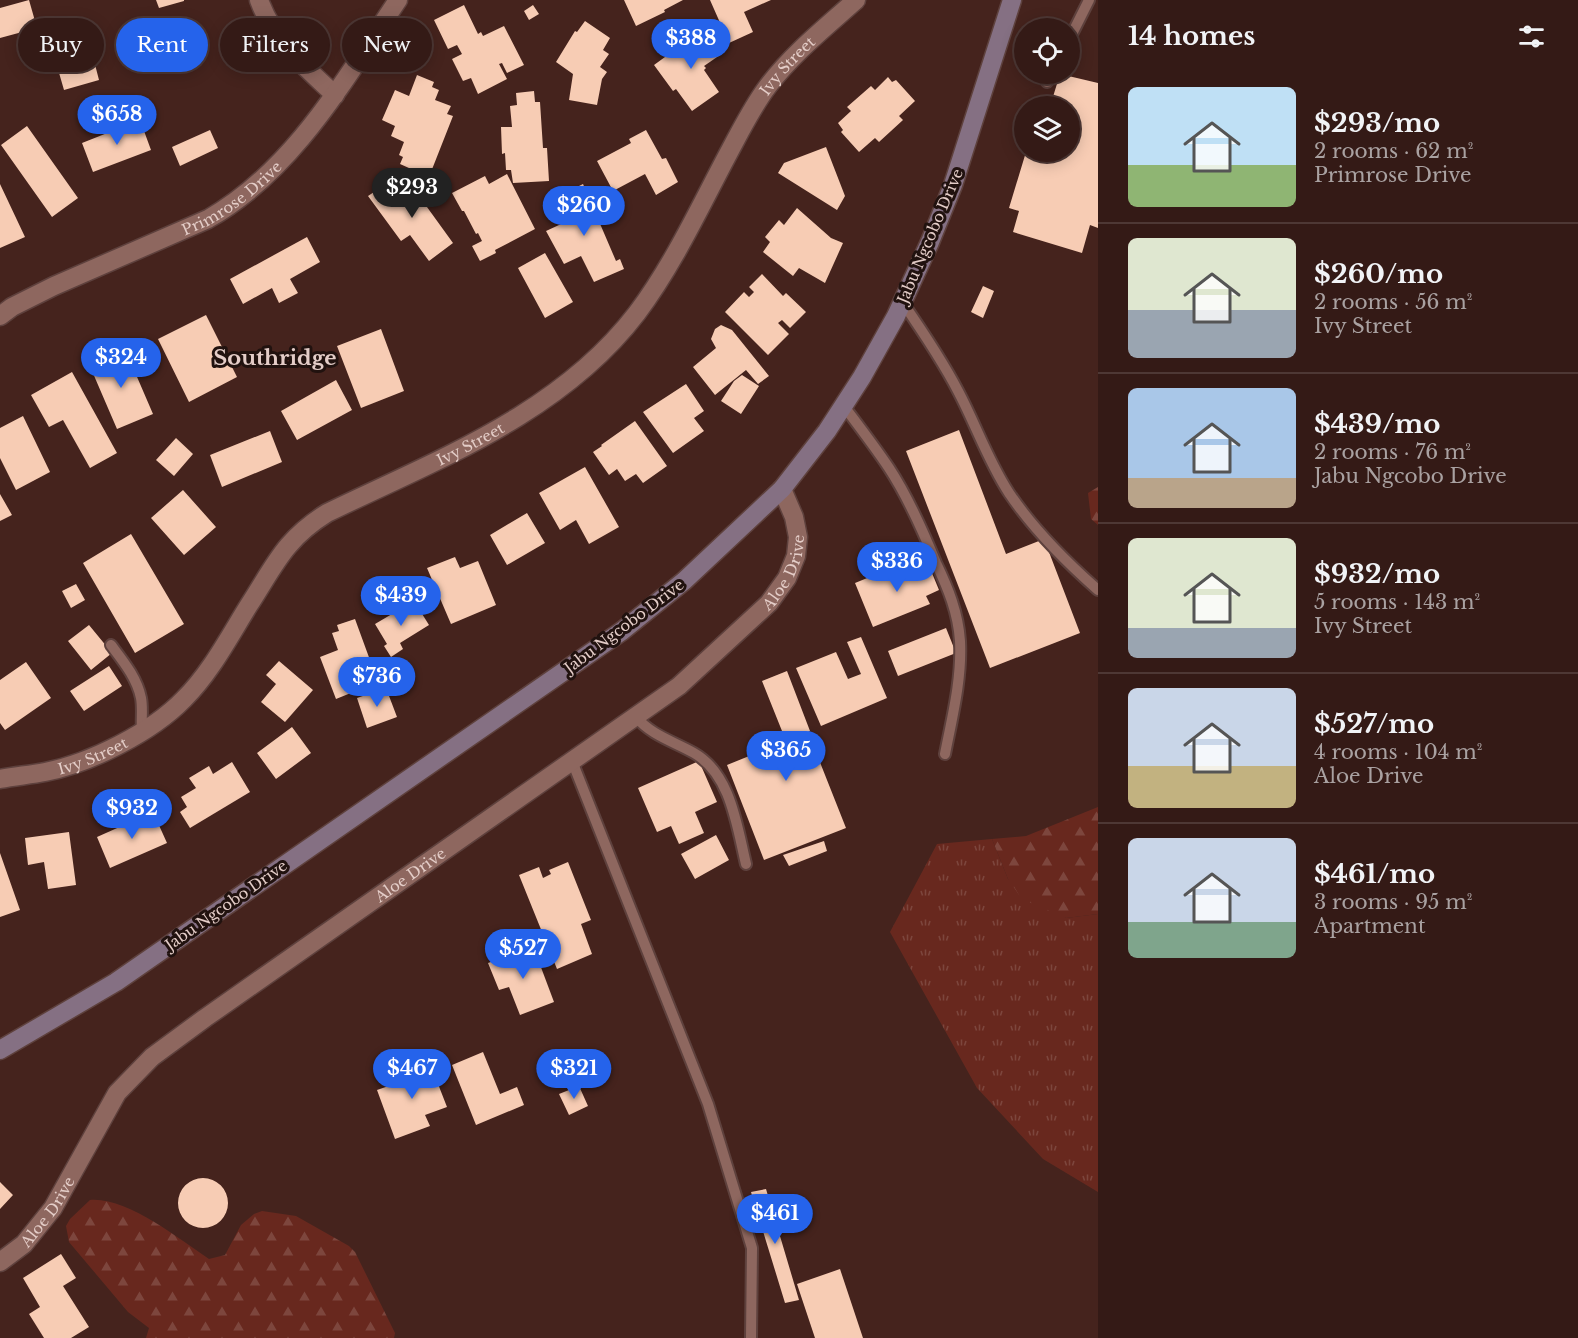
<!DOCTYPE html>
<meta charset="utf-8">
<style>
:root{--surface:#341a16;--page:#3f2723;--text:#f1f3f6;--muted:#a9a1a1;--line:#4e3835;--accent:#2563eb}
body{margin:0;font-family:"Libre Baskerville",serif;background:var(--page);color:var(--text);height:100vh;display:flex;flex-direction:column;font-size:22px;white-space:nowrap}
*{box-sizing:border-box;margin:0}
p{font-size:20px;color:var(--muted)}
.icon{flex:none;width:33px;height:33px;fill:none;stroke:currentColor;stroke-width:2;stroke-linecap:round;stroke-linejoin:round}
.map{position:relative;flex:1;overflow:hidden}
.sheet{display:flex;flex-direction:column;background:var(--surface);width:480px}
.sheet>*{flex:none}
.hud{position:absolute;left:18px;top:18px;width:570px;height:54px;display:flex;gap:12px}
.fabs{position:absolute;left:1014px;top:18px;display:grid;gap:12px}
.fabs a{display:grid;place-items:center;width:66px;height:66px;border-radius:50%;background:var(--surface);box-shadow:0 3px 15px #0003,0 0 0 2px var(--line);font-size:30px}
.price{position:absolute;translate:-50% -51px;padding:0 14px;border-radius:21px;background:var(--accent);color:#fff;font-size:20px;line-height:39px;filter:drop-shadow(0 2px 3px #0008)}
.price::after{content:'';position:absolute;left:50%;top:36px;width:18px;height:14px;margin-left:-9px;background:inherit;clip-path:polygon(0 0,100% 0,50% 100%)}
.price.active{background:#222;color:#fff}
ul{padding:0;list-style:none}
li{display:flex;align-items:center;gap:18px;height:150px;padding:0 30px}
li+li{border-top:2px solid var(--line)}
li span{display:grid;place-items:center;flex:none;width:168px;height:120px;border-radius:9px;color:#555}
li>.icon{margin-inline-start:auto}
span .icon{width:72px;height:72px;fill:#fffc;stroke-width:1}
li b{font-size:26px}
h2{display:flex;justify-content:space-between;align-items:center;height:72px;padding:0 30px;font-size:26px}
.chip{padding:0 21px;border-radius:27px;background:var(--surface);box-shadow:0 3px 15px #0003,0 0 0 2px var(--line);font-size:21px;line-height:54px}
.chip.active{background:var(--accent);color:#fff}
main{display:flex;flex:1;min-height:0}
.map>svg:first-child{display:block}
.grass{fill:url(#grass-tufts)}
.forest{fill:url(#forest-firs)}
.building{fill:#f7ccb4}
.lines{fill:none;stroke-linecap:round;stroke-linejoin:round}
.lane-casing{stroke:#5e413d;stroke-width:14}
.street-casing{stroke:#5e413d;stroke-width:21}
.secondary-casing{stroke:#5e413d;stroke-width:21}
.lane{stroke:#8e675f;stroke-width:10}
.street{stroke:#8e675f;stroke-width:18}
.secondary{stroke:#857083;stroke-width:18}
.labels{text-anchor:middle;dominant-baseline:central;stroke-width:6;stroke-linejoin:round;paint-order:stroke}
.street-label{font-size:15px;fill:#e4cdc8;stroke:#21120f}
.district-label{font-size:21px;font-weight:bold;fill:#e4cdc8;stroke:#21120f}
</style>
<main>
<div class="map">
<svg width="1098" height="1338" viewBox="0 0 1098 1338">
<defs>
<pattern id="grass-tufts" width="24" height="20" patternUnits="userSpaceOnUse" patternTransform="scale(1.5)"><rect width="24" height="20" fill="#68281e"/><path d="M3 7l-1-3M5 7V3M7 7l1-3M15 17l-1-3M17 17v-4M19 17l1-3" fill="none" stroke="#7d463d"/></pattern>
<pattern id="forest-firs" width="22" height="20" patternUnits="userSpaceOnUse" patternTransform="scale(1.5)"><rect width="22" height="20" fill="#68281e"/><path d="M5 1l3.5 6h-7zM16 11l3.5 6h-7z" fill="#7d463d"/></pattern>
</defs>
<rect width="100%" height="100%" fill="#45231d"/>
<path class="grass" d="M 992,839 L 1008,879 L 1066,918 L 1098,914 L 1098,1192 L 1043,1159 L 977,1088 L 890,932 L 937,844 Z"/>
<path class="forest" d="M 1098,487 L 1098,525 L 1091,519 L 1088,493 Z
M 1098,807 L 1098,914 L 1066,918 L 1022,899 L 1008,879 L 992,839 L 1026,836 Z
M 90,1200 C 127,1197 179,1239 209,1259 L 225,1255 L 241,1225 L 254,1214 L 262,1211 L 296,1216 L 349,1246 L 355,1252 L 395,1333 L 394,1338 L 146,1338 L 149,1328 L 128,1312 L 69,1242 L 66,1226 L 70,1219 Z"/>
<path class="building" d="M 29,0 L 37,28 L 0,38 L 0,8 Z
M 156,0 L 184,0 L 184,1 L 159,8 Z
M 624,0 L 683,0 L 664,10 L 665,12 L 636,26 Z
M 710,0 L 771,0 L 744,12 L 753,32 L 729,43 Z
M 464,5 L 478,34 L 481,32 L 483,36 L 504,26 L 524,65 L 507,73 L 502,63 L 499,64 L 507,79 L 478,94 L 471,78 L 463,81 L 452,59 L 462,54 L 457,45 L 448,49 L 434,20 Z
M 533,5 L 539,14 L 529,20 L 524,11 Z
M 585,21 L 610,38 L 603,50 L 609,54 L 600,67 L 607,72 L 602,79 L 597,105 L 569,100 L 573,74 L 556,62 L 575,31 L 577,32 Z
M 702,30 L 720,55 L 704,66 L 706,68 L 704,70 L 719,92 L 692,111 L 676,89 L 673,91 L 654,65 Z
M 91,49 L 99,80 L 64,90 L 55,59 Z
M 1060,74 L 1098,83 L 1098,228 L 1090,225 L 1082,253 L 1013,232 L 1019,211 L 1009,208 L 1026,152 L 1070,152 L 1070,106 L 1040,106 L 1043,97 L 1052,100 Z
M 417,75 L 434,82 L 432,87 L 439,90 L 435,100 L 451,106 L 447,114 L 453,116 L 429,177 L 400,164 L 403,157 L 399,155 L 404,142 L 391,136 L 395,126 L 382,120 L 395,90 L 409,96 Z
M 888,77 L 892,82 L 896,80 L 915,101 L 899,116 L 903,120 L 879,142 L 875,138 L 859,152 L 841,132 L 843,130 L 838,123 L 851,111 L 847,107 L 871,86 L 875,90 Z
M 534,91 L 535,102 L 540,102 L 543,148 L 547,148 L 549,181 L 513,183 L 511,170 L 506,170 L 505,153 L 502,154 L 501,127 L 512,127 L 510,106 L 517,105 L 516,93 Z
M 140,120 L 151,150 L 93,172 L 82,143 Z
M 27,126 L 78,198 L 52,217 L 1,145 Z
M 210,130 L 218,148 L 180,166 L 172,147 Z
M 646,130 L 662,159 L 666,158 L 678,182 L 656,195 L 645,174 L 613,191 L 597,161 L 631,143 L 629,139 Z
M 826,147 L 845,196 L 837,210 L 778,173 L 784,163 Z
M 415,171 L 422,180 L 415,185 L 409,176 Z
M 507,174 L 535,229 L 495,250 L 496,253 L 480,261 L 472,246 L 482,241 L 478,233 L 476,234 L 464,211 L 462,211 L 452,193 L 485,176 L 489,184 Z
M 406,178 L 453,243 L 429,261 L 410,235 L 401,241 L 368,196 L 377,190 L 382,195 Z
M 0,184 L 25,237 L 0,248 Z
M 583,184 L 616,261 L 620,259 L 624,269 L 594,282 L 581,256 L 564,264 L 546,231 L 572,219 L 561,195 Z
M 797,208 L 831,238 L 843,243 L 825,283 L 799,268 L 793,276 L 763,252 L 770,242 L 765,237 L 779,220 L 784,225 Z
M 307,237 L 320,262 L 290,279 L 298,293 L 279,303 L 272,288 L 243,304 L 230,279 Z
M 545,253 L 573,302 L 545,318 L 518,268 Z
M 762,274 L 783,296 L 786,293 L 806,312 L 790,328 L 782,320 L 778,323 L 789,334 L 768,355 L 725,312 L 744,292 L 749,297 L 754,292 L 749,287 Z
M 983,286 L 994,291 L 983,318 L 971,312 Z
M 206,315 L 237,377 L 189,402 L 158,339 Z
M 721,325 L 732,330 L 769,376 L 758,384 L 746,370 L 715,395 L 693,367 L 716,348 L 711,339 L 715,329 Z
M 381,329 L 404,391 L 361,408 L 337,346 Z
M 125,349 L 153,414 L 117,429 L 89,364 Z
M 72,372 L 117,453 L 90,468 L 63,420 L 49,427 L 31,395 Z
M 742,375 L 759,386 L 741,414 L 721,401 L 734,381 Z
M 336,380 L 352,410 L 297,440 L 281,411 Z
M 686,384 L 704,411 L 694,418 L 704,431 L 673,453 L 643,412 Z
M 23,416 L 50,472 L 16,490 L 0,458 L 0,428 Z
M 635,421 L 667,466 L 643,483 L 636,474 L 625,481 L 617,469 L 609,475 L 593,452 L 602,446 L 601,445 Z
M 959,430 L 1006,554 L 1044,539 L 1080,633 L 990,668 L 906,451 Z
M 270,431 L 282,462 L 222,487 L 210,455 Z
M 176,438 L 193,454 L 174,476 L 156,460 Z
M 585,467 L 619,527 L 589,544 L 576,520 L 560,530 L 539,493 Z
M 183,490 L 216,527 L 184,555 L 151,518 Z
M 0,494 L 12,515 L 0,521 Z
M 527,513 L 545,543 L 507,565 L 490,535 Z
M 131,534 L 184,624 L 135,653 L 83,563 Z
M 455,557 L 460,568 L 478,561 L 496,605 L 451,624 L 427,568 Z
M 927,561 L 939,590 L 926,596 L 930,604 L 873,627 L 855,583 L 882,572 L 885,579 Z
M 76,584 L 85,600 L 71,608 L 62,591 Z
M 414,601 L 429,625 L 400,643 L 403,649 L 391,657 L 384,646 L 387,644 L 375,624 Z
M 355,619 L 378,682 L 336,699 L 320,657 L 338,650 L 332,633 L 339,631 L 337,625 Z
M 89,625 L 112,653 L 91,670 L 68,641 Z
M 946,628 L 956,653 L 898,676 L 888,651 Z
M 861,637 L 887,698 L 821,726 L 796,668 L 836,652 L 848,679 L 861,674 L 847,642 Z
M 279,661 L 313,690 L 285,722 L 261,702 L 276,684 L 266,675 Z
M 26,662 L 51,698 L 5,730 L 0,723 L 0,680 Z
M 109,666 L 122,686 L 84,711 L 70,691 Z
M 787,671 L 810,731 L 808,732 L 846,828 L 764,860 L 727,765 L 786,741 L 762,681 Z
M 386,688 L 397,717 L 367,728 L 357,698 Z
M 292,727 L 311,753 L 276,779 L 257,753 Z
M 699,761 L 717,802 L 695,812 L 704,833 L 679,844 L 671,826 L 657,832 L 638,788 Z
M 232,762 L 250,792 L 190,828 L 180,812 L 187,807 L 181,797 L 196,788 L 189,778 L 209,766 L 213,774 Z
M 153,812 L 167,843 L 110,868 L 97,837 Z
M 69,832 L 76,885 L 48,889 L 44,862 L 28,865 L 25,838 Z
M 716,835 L 729,860 L 695,879 L 681,854 Z
M 824,841 L 827,851 L 789,866 L 783,855 Z
M 0,853 L 20,910 L 0,917 Z
M 568,862 L 591,920 L 581,924 L 592,954 L 557,969 L 519,875 L 539,867 L 543,878 L 551,874 L 549,870 Z
M 533,946 L 554,1002 L 520,1015 L 509,987 L 499,990 L 488,963 Z
M 483,1052 L 500,1094 L 517,1087 L 524,1105 L 476,1125 L 452,1065 Z
M 418,1064 L 420,1070 L 431,1066 L 447,1107 L 425,1115 L 430,1126 L 395,1139 L 377,1090 L 400,1082 L 397,1073 Z
M 579,1086 L 588,1106 L 569,1115 L 559,1094 Z
M178 1203a25 25 0 1 1 50 0a25 25 0 1 1-50 0Z
M 0,1182 L 13,1195 L 0,1209 Z
M 766,1189 L 799,1300 L 785,1303 L 751,1192 Z
M 61,1254 L 76,1278 L 63,1286 L 89,1327 L 71,1338 L 44,1338 L 29,1314 L 40,1307 L 23,1278 Z
M 840,1269 L 863,1338 L 815,1338 L 797,1284 Z"/>
<g class="lines">
<g class="lane-casing">
<path id="lane" d="M 1070,38 L 1089,0
M 1047,82 L 1052,74
M 903,303 C 923,332 942,360 958,391 C 976,425 988,461 1009,493 C 1034,530 1065,561 1098,590
M 843,405 C 859,426 875,447 889,468 C 908,497 923,531 936,563 C 948,588 958,612 960,641 C 962,679 952,718 945,754
M 111,645 C 123,661 137,678 141,698 C 143,708 141,721 142,731
M 635,716 C 652,736 673,741 694,753 C 731,774 737,827 746,864
M 572,761 L 708,1104 L 752,1248 L 751,1338"/>
</g>
<g class="street-casing">
<g id="street">
<path d="M 259,0 C 275,43 303,65 335,95"/>
<path id="s1" d="M 0,316 L 12,307 L 54,286 L 208,219 C 294,170 344,80 398,0"/>
<path id="s2" d="M 0,779 C 15,776 30,775 45,772 C 91,763 152,732 184,699 C 211,672 229,637 249,605 C 275,565 284,540 327,513 C 436,460 560,414 637,313 C 673,265 699,209 727,156 C 740,132 752,107 768,86 C 793,53 826,27 856,0"/>
<path id="s3" d="M 0,1262 L 24,1244 L 53,1208 L 117,1093 L 152,1057 L 205,1018 L 679,686 L 769,603 L 787,578 L 796,556 L 798,537 L 794,517 L 782,489"/>
</g>
</g>
<g class="secondary-casing">
<path id="secondary" d="M 0,1050 L 116,982 L 622,631 L 684,581 L 782,489 L 827,431 L 862,377 L 896,316 L 930,242 L 953,185 L 1012,0"/>
</g>
<use href="#lane" class="lane"/>
<use href="#street" class="street"/>
<use href="#secondary" class="secondary"/>
</g>
<g class="labels">
<g class="street-label">
<text stroke="none"><textPath href="#s2" startOffset="1104">Ivy Street</textPath></text>
<text stroke="none"><textPath href="#s1" startOffset="261">Primrose Drive</textPath></text>
<text transform="translate(930 236) rotate(-67)">Jabu Ngcobo Drive</text>
<text stroke="none"><textPath href="#s2" startOffset="600">Ivy Street</textPath></text>
<text stroke="none"><textPath href="#s3" startOffset="1060">Aloe Drive</textPath></text>
<text transform="translate(624 626) rotate(-37)">Jabu Ngcobo Drive</text>
<text stroke="none"><textPath href="#s2" startOffset="96">Ivy Street</textPath></text>
<text stroke="none"><textPath href="#s3" startOffset="574">Aloe Drive</textPath></text>
<text transform="translate(226 905) rotate(-35)">Jabu Ngcobo Drive</text>
<text stroke="none"><textPath href="#s3" startOffset="70">Aloe Drive</textPath></text>
</g>
<g class="district-label">
<text x="275" y="358">Southridge</text>
</g>
</g>
</svg>
<div class="fabs">
<a><svg class="icon" aria-label="locate" viewBox="0 0 24 24"><circle cx="12" cy="12" r="6"/><path d="M12 2v4M12 18v4M2 12h4M18 12h4"/></svg></a>
<a><svg class="icon" aria-label="layers" viewBox="0 0 24 24"><path d="M12 4l9 5-9 5-9-5zM3 14l9 5 9-5"/></svg></a>
</div>
<b class="price" style="left:691px;top:70px">$388</b>
<b class="price" style="left:117px;top:146px">$658</b>
<b class="price active" style="left:412px;top:219px">$293</b>
<b class="price" style="left:584px;top:237px">$260</b>
<b class="price" style="left:121px;top:389px">$324</b>
<b class="price" style="left:897px;top:593px">$336</b>
<b class="price" style="left:401px;top:627px">$439</b>
<b class="price" style="left:377px;top:708px">$736</b>
<b class="price" style="left:786px;top:782px">$365</b>
<b class="price" style="left:132px;top:840px">$932</b>
<b class="price" style="left:523px;top:980px">$527</b>
<b class="price" style="left:412px;top:1100px">$467</b>
<b class="price" style="left:574px;top:1100px">$321</b>
<b class="price" style="left:775px;top:1245px">$461</b>
<div class="hud">
<a class="chip">Buy</a>
<a class="chip active">Rent</a>
<a class="chip">Filters</a>
<a class="chip">New</a>
</div>
</div>
<section class="sheet">
<h2>14 homes<svg class="icon" aria-label="filters" viewBox="0 0 24 24"><path d="M4 7h16M4 17h16"/><circle cx="9" cy="7" r="2"/><circle cx="15" cy="17" r="2"/></svg></h2>
<ul>
<li><span style="background:linear-gradient(#bfe0f5 65%,#8fb573 0)"><svg class="icon" aria-label="home" viewBox="0 0 24 24"><path d="M3 11l9-7 9 7M6 9v11h12V9"/></svg></span><div><b>$293/mo</b><p>2 rooms · 62 m²</p><p>Primrose Drive</p></div></li>
<li><span style="background:linear-gradient(#dfe7d0 60%,#9aa5b1 0)"><svg class="icon" aria-label="home" viewBox="0 0 24 24"><path d="M3 11l9-7 9 7M6 9v11h12V9"/></svg></span><div><b>$260/mo</b><p>2 rooms · 56 m²</p><p>Ivy Street</p></div></li>
<li><span style="background:linear-gradient(#a9c7e8 75%,#b9a48a 0)"><svg class="icon" aria-label="home" viewBox="0 0 24 24"><path d="M3 11l9-7 9 7M6 9v11h12V9"/></svg></span><div><b>$439/mo</b><p>2 rooms · 76 m²</p><p>Jabu Ngcobo Drive</p></div></li>
<li><span style="background:linear-gradient(#dfe7d0 75%,#9aa5b1 0)"><svg class="icon" aria-label="home" viewBox="0 0 24 24"><path d="M3 11l9-7 9 7M6 9v11h12V9"/></svg></span><div><b>$932/mo</b><p>5 rooms · 143 m²</p><p>Ivy Street</p></div></li>
<li><span style="background:linear-gradient(#c9d6e8 65%,#c2b280 0)"><svg class="icon" aria-label="home" viewBox="0 0 24 24"><path d="M3 11l9-7 9 7M6 9v11h12V9"/></svg></span><div><b>$527/mo</b><p>4 rooms · 104 m²</p><p>Aloe Drive</p></div></li>
<li><span style="background:linear-gradient(#c9d6e8 70%,#7fa58c 0)"><svg class="icon" aria-label="home" viewBox="0 0 24 24"><path d="M3 11l9-7 9 7M6 9v11h12V9"/></svg></span><div><b>$461/mo</b><p>3 rooms · 95 m²</p><p>Apartment</p></div></li>
</ul>
</section>
</main>
